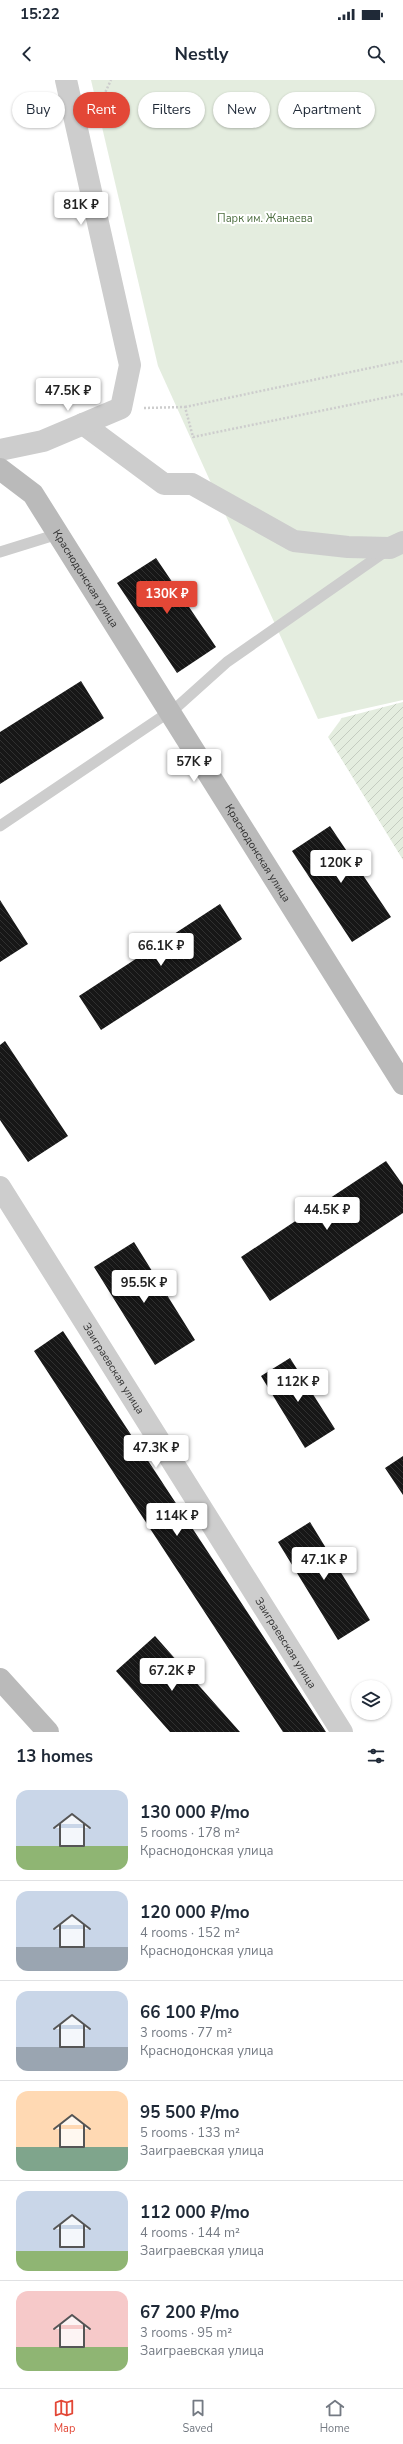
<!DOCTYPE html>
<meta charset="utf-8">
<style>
:root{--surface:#fff;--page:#f6f6f7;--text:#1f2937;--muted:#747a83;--line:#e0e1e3;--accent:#e34736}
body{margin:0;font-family:"Nunito Sans",sans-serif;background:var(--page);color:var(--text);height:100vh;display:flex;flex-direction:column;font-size:15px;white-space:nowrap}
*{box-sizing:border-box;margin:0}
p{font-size:13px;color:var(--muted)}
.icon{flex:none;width:22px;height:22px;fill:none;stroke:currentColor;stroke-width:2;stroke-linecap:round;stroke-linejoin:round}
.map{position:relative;height:1652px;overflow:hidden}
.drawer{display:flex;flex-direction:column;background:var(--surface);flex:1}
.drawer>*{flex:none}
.top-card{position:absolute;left:12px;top:12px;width:379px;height:36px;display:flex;gap:8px}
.tools{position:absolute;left:351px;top:1600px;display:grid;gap:8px}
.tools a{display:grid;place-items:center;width:40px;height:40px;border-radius:50%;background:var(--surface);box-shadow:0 1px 3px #0004;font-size:20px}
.price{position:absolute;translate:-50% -34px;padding:0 9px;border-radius:4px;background:#fff;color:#222;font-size:13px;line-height:26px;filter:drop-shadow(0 1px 2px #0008)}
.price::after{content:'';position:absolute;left:50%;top:24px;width:12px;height:9px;margin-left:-6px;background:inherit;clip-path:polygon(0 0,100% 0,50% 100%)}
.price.selected{background:var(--accent);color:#fff}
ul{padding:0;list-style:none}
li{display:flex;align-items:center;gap:12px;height:100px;padding:0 16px}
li+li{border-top:1px solid var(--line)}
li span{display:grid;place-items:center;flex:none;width:112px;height:80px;border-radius:12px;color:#555}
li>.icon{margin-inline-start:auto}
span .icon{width:48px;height:48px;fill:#fffc;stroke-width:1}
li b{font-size:17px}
h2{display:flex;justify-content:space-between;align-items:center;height:48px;padding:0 16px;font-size:17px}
.tag{padding:0 14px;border-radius:18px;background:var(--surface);box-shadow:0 1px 3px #0004;font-size:14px;line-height:36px}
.tag.selected{background:var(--accent);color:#fff}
.status{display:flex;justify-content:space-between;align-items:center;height:28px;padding:0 20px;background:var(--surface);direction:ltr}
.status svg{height:11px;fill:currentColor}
header{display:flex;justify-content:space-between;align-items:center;height:52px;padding:0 16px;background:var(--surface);font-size:18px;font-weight:700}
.tab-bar{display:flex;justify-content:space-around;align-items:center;height:56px;border-top:1px solid var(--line);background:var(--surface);font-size:11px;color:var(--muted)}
.tab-bar a{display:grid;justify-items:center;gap:2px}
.tab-bar .selected{color:var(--accent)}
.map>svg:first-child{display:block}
.park{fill:#e4eddf}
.garden{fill:url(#garden-furrows)}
.building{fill:url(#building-back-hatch)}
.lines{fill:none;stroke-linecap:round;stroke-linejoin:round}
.path{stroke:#cdcdcd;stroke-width:2.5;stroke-dasharray:2 2;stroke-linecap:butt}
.lane{stroke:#cdcdcd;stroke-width:11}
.street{stroke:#cdcdcd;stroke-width:22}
.secondary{stroke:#bababa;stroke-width:22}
.labels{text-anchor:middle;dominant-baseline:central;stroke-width:4;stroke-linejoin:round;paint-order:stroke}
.park-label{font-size:11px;fill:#4b6c3e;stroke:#fff}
.street-label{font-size:11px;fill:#303030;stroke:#fff}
</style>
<div class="status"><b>15:22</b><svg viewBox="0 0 49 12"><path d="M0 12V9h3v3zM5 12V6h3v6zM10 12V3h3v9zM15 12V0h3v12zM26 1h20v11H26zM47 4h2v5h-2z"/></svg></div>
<header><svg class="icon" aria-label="back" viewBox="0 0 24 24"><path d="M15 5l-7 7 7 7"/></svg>Nestly<svg class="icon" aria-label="search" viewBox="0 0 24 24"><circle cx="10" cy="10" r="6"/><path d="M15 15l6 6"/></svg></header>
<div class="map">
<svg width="403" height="1652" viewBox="0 0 403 1652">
<defs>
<pattern id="garden-furrows" width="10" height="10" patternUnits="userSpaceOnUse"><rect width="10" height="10" fill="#e4eddf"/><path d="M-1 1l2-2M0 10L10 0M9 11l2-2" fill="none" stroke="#c4ccc0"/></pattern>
<pattern id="building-back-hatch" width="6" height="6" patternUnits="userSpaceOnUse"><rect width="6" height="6" fill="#171717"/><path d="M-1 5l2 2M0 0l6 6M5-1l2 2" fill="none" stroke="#303030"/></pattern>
</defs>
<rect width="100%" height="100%" fill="#fff"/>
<path class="park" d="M 91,0 L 403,0 L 403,620 L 318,639 L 158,286 Z"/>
<path class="garden" d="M 403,622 L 403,780 L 328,657 L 342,638 Z"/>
<path class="building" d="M 156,478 L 216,567 L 177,593 L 117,503 Z
M 81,601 L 104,638 L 0,704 L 0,652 Z
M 330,746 L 391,837 L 352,862 L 292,771 Z
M 0,820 L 28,864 L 0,882 Z
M 220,824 L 242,859 L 101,950 L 79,916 Z
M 5,961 L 68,1056 L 28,1082 L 0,1040 L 0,965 Z
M 386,1081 L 403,1105 L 403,1133 L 270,1221 L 241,1177 Z
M 134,1162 L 195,1260 L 155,1285 L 94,1187 Z
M 63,1251 L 326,1652 L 283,1652 L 34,1271 Z
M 290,1278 L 335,1349 L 305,1368 L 261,1296 Z
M 403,1376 L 403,1415 L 385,1388 Z
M 310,1442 L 370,1540 L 338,1560 L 278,1462 Z
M 155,1556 L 240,1652 L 170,1652 L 116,1591 Z"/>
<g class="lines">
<path class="path" d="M 97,30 L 111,0
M 185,327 L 403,281
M 144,328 L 185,327 L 193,357 L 403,314"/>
<path class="lane" d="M 0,472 L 58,454
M 0,746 L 178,626 L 227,582 L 386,471"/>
<g class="street">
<path d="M 83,344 L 164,404 L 192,404 L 294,461 L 348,467 L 390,468 L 403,462"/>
<path d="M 0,370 L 43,361 L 121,328 L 130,285 L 66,0"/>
<path id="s1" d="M 0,1107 L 342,1652"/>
</g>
<g class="secondary">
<path id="s2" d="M 0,389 L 33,414 L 403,1004"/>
<path d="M 0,1599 L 48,1652"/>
</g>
</g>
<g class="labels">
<g class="park-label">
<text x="265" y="138">Парк им. Жанаева</text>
</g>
<g class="street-label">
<text stroke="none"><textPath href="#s2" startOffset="141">Краснодонская улица</textPath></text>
<text stroke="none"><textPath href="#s2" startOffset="465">Краснодонская улица</textPath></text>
<text stroke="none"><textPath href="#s1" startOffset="214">Заиграевская улица</textPath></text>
<text stroke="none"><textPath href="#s1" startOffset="538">Заиграевская улица</textPath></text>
</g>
</g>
</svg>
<div class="tools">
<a><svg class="icon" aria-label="layers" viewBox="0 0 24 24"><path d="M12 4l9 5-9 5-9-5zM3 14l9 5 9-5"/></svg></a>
</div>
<b class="price" style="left:81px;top:146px">81K ₽</b>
<b class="price" style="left:68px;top:332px">47.5K ₽</b>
<b class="price selected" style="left:167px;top:535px">130K ₽</b>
<b class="price" style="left:194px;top:703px">57K ₽</b>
<b class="price" style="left:341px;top:804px">120K ₽</b>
<b class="price" style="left:161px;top:887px">66.1K ₽</b>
<b class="price" style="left:327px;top:1151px">44.5K ₽</b>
<b class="price" style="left:144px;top:1224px">95.5K ₽</b>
<b class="price" style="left:298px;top:1323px">112K ₽</b>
<b class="price" style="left:156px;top:1389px">47.3K ₽</b>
<b class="price" style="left:177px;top:1457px">114K ₽</b>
<b class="price" style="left:324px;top:1501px">47.1K ₽</b>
<b class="price" style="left:172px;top:1612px">67.2K ₽</b>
<div class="top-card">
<a class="tag">Buy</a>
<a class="tag selected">Rent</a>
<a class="tag">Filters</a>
<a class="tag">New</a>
<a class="tag">Apartment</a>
</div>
</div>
<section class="drawer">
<h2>13 homes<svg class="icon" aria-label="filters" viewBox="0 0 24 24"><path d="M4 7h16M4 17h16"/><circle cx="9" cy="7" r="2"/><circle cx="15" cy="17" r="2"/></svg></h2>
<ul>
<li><span style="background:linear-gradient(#c9d6e8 70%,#8fb573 0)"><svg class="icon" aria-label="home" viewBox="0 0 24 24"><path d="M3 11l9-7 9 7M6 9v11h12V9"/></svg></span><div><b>130 000 ₽/mo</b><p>5 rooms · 178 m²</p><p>Краснодонская улица</p></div></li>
<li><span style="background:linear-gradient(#c9d6e8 70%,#9aa5b1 0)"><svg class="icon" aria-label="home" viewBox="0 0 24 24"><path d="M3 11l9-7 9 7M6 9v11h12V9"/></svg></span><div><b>120 000 ₽/mo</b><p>4 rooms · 152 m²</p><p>Краснодонская улица</p></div></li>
<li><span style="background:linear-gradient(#c9d6e8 70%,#9aa5b1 0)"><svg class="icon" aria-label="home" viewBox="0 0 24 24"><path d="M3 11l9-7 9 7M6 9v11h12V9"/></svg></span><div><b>66 100 ₽/mo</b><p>3 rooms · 77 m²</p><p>Краснодонская улица</p></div></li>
<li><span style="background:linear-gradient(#ffd9b3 70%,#7fa58c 0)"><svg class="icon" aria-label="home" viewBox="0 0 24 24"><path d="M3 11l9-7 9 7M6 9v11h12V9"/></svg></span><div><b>95 500 ₽/mo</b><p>5 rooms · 133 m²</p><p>Заиграевская улица</p></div></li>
<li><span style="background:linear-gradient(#c9d6e8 75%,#8fb573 0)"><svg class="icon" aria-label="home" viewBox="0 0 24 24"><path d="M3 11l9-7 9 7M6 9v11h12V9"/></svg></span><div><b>112 000 ₽/mo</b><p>4 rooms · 144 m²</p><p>Заиграевская улица</p></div></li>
<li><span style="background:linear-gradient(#f6c9c9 70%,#8fb573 0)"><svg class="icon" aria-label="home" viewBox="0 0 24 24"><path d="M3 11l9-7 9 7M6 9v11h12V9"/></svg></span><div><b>67 200 ₽/mo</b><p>3 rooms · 95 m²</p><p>Заиграевская улица</p></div></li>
</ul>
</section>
<nav class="tab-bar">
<a class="selected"><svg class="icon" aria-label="map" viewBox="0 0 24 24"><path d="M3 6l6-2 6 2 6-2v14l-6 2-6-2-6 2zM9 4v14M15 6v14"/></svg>Map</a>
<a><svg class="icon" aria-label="saved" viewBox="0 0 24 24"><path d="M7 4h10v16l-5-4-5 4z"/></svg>Saved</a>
<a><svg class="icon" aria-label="home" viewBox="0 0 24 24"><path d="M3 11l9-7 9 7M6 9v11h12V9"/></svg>Home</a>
</nav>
